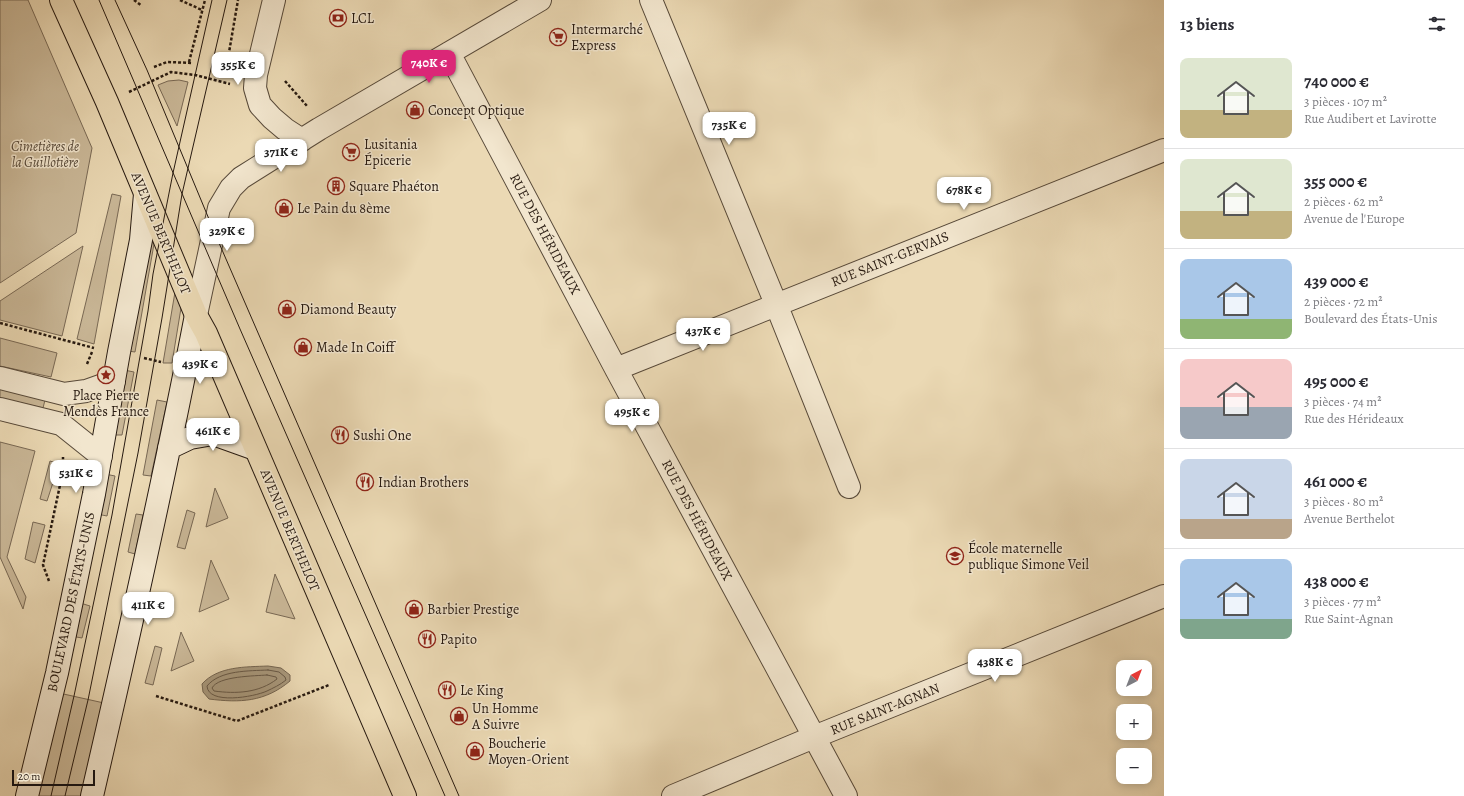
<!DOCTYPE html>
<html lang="fr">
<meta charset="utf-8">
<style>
:root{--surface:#fff;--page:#f7f7f7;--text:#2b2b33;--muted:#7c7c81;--line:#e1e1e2;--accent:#db2777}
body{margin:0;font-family:Alegreya,serif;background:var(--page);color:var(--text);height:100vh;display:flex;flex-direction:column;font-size:15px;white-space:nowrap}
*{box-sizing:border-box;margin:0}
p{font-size:13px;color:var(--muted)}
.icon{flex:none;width:22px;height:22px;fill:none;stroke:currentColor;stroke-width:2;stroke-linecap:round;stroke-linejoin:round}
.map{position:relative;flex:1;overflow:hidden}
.side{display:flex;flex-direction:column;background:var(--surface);width:300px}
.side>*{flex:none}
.needle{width:26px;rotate:42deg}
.controls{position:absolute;left:1116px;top:660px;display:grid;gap:8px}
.controls a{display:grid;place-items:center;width:36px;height:36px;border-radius:8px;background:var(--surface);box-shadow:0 2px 10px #0003;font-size:20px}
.scale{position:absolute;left:12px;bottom:10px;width:83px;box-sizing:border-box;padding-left:4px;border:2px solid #261910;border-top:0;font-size:11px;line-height:14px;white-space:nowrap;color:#261910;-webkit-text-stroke:3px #f2e6ce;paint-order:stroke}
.price{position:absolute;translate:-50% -34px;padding:0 9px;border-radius:8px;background:#fff;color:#222;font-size:13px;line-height:26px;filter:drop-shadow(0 1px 2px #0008)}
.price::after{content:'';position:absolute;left:50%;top:24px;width:12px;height:9px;margin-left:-6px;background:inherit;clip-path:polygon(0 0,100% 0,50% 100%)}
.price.current{background:var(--accent);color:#fff}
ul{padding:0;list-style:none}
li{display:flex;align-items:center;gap:12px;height:100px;padding:0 16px}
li+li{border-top:1px solid var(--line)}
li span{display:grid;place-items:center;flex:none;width:112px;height:80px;border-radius:8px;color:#555}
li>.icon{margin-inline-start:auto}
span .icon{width:48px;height:48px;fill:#fffc;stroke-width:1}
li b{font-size:17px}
h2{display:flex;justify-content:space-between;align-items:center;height:48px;padding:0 16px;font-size:17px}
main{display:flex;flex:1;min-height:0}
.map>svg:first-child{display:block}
.green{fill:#cab898;stroke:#786854}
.water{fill:#a8987c;stroke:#746551}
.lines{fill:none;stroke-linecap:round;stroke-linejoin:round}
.shore{stroke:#675846;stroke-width:1}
.street-casing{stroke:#574939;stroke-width:24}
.secondary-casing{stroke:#261910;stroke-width:24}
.primary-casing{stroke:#261910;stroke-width:24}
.path{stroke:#261910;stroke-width:2.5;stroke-dasharray:3 2;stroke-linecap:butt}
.street{stroke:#f2e6ce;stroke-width:22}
.secondary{stroke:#f2e6ce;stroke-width:22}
.primary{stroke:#ebd9b4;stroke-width:22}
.tram{stroke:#261910;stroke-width:1}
.labels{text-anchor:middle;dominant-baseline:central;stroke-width:3;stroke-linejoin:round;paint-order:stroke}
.poi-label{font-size:14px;fill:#261910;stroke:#f2e6ce;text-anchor:start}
.park-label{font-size:14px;font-style:italic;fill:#574939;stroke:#f2e6ce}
.street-label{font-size:14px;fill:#261910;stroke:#f2e6ce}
</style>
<main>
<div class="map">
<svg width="1164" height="796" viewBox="0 0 1164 796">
<rect width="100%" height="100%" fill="#ebd9b4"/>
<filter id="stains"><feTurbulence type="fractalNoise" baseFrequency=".005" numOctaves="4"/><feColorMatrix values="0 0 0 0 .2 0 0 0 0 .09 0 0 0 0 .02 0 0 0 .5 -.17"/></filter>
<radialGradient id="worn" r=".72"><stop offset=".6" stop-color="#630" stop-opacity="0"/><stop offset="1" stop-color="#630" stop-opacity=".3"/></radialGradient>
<path class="green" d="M 0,0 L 28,0 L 92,148 L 76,233 L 0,283 Z
M 179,80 L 188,82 L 177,126 L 158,85 L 168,81 Z
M 112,194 L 121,196 L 94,344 L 77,339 Z
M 148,236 L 154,244 L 135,352 L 128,351 Z
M 83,246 L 62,336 L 0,320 L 0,301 Z
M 175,292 L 181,308 L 172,363 L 163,363 Z
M 0,338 L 57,353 L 51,377 L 0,366 Z
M 124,370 L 134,372 L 122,435 L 112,435 Z
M 0,389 L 45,400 L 43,408 L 0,398 Z
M 157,400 L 167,402 L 151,476 L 143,475 Z
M 0,442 L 35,451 L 7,557 L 26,597 L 23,609 L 0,557 Z
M 50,461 L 59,464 L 47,501 L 40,499 Z
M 105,474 L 115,476 L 107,516 L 97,514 Z
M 215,488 L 228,518 L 206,527 Z
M 187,510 L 195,513 L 185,549 L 177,547 Z
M 136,514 L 143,515 L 135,554 L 128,552 Z
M 33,522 L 45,525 L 35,563 L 25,559 Z
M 211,560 L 229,599 L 199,612 Z
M 275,574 L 295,619 L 266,612 Z
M 77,602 L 90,606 L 82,638 L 71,636 Z
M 181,632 L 194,661 L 171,671 Z
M 155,646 L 162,648 L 153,685 L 145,683 Z
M 59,693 L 104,703 L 83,796 L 35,796 Z"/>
<path class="water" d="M 268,666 L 281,668 L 290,675 L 290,681 C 265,702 240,703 209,699 L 203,692 L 202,684 C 218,666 246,667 268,666 Z"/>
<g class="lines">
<path class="shore" d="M 268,670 L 279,672 L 285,677 L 286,680 C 280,685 273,688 267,691 C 254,697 208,705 207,686 C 220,670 249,671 268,670 Z
M 267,675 L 276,677 L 277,679 C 259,693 236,694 214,691 L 212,688 C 218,676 255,676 267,675 Z"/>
<g class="street-casing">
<path id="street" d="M 274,0 L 256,75 L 255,88 L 260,105 L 272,118 L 285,129 L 302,140
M 651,0 L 776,304 L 849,487
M 449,53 L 616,369 L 846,796
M 196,315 L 219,208 L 231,188 L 241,178 L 319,129 L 540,0
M 616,369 L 1164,150
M 0,378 L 64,394 L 86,391 L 114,381
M 0,409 L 61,424 L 101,456
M 673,796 L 814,737 L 1164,596"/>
</g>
<g class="secondary-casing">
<path id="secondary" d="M 169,448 L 190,438 L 213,434 L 255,449
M 27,796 L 57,673 L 94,494 L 119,352 L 141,240 L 145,194
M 92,796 C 129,636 165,476 196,315"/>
</g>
<g class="primary-casing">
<path id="primary" d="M 61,0 L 107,102 L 196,315 L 206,333 L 405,796"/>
</g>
<path class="path" d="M 134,0 L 142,6
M 180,0 L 202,10
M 189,62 L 205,0
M 154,67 L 167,62 L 193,63
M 220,69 L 227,70
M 226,70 L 238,0
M 285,81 L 307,106
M 129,92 L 171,72 L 195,75 L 230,84
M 0,323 L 94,348
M 144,358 L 161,362
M 87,364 L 92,352
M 49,581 L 43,565 L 63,471 L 63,457
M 156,696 L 237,721 L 329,685"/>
<use href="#street" class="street"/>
<use href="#secondary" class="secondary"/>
<use href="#primary" class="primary"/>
<path class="tram" d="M 99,0 L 240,329 L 445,796
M 115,0 L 147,70 L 216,236 L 459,796
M 51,796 L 74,696 L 112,515 L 148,311 L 153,274 L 173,173 L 212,0
M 65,796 L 88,700 L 138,453 L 162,318 L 182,194 L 227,0"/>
</g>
<defs>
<g id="bank-ring" transform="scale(0.9)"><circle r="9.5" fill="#f2e6ce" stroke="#8f2418" stroke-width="1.5"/><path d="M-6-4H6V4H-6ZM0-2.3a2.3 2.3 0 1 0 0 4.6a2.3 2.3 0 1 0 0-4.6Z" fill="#8f2418"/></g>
<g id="supermarket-ring" transform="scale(0.9)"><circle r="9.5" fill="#f2e6ce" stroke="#8f2418" stroke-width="1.5"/><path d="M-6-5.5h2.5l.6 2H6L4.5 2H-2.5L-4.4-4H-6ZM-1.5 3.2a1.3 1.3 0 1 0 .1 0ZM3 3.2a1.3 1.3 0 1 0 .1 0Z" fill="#8f2418"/></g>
<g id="shop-ring" transform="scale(0.9)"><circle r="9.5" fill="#f2e6ce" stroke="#8f2418" stroke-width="1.5"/><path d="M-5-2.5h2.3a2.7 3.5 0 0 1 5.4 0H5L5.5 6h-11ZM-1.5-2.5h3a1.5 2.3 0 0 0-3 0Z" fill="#8f2418"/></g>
<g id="building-ring" transform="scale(0.9)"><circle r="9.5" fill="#f2e6ce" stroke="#8f2418" stroke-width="1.5"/><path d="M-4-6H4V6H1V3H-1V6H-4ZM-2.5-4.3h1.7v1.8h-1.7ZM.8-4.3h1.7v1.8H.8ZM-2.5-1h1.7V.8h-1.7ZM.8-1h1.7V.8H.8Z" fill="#8f2418"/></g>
<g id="sight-ring" transform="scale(0.9)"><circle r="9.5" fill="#f2e6ce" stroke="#8f2418" stroke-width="1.5"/><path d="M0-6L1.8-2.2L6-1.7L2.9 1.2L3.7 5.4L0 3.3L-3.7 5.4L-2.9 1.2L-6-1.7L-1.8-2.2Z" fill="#8f2418"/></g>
<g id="restaurant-ring" transform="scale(0.9)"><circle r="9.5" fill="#f2e6ce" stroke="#8f2418" stroke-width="1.5"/><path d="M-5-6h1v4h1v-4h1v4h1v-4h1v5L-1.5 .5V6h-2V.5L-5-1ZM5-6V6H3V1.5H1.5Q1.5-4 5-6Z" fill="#8f2418"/></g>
<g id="school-ring" transform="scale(0.9)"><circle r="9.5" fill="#f2e6ce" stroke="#8f2418" stroke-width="1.5"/><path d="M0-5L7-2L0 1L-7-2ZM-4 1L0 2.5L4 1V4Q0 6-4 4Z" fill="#8f2418"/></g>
</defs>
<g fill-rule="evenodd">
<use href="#bank-ring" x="338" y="18"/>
<use href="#supermarket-ring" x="558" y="37"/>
<use href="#shop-ring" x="415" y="110"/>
<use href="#supermarket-ring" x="351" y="152"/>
<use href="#building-ring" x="336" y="186"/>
<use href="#shop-ring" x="284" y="208"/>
<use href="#shop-ring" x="287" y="309"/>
<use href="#shop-ring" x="303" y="347"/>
<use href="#sight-ring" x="106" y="375"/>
<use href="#restaurant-ring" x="340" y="435"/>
<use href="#restaurant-ring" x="365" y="482"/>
<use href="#school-ring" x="955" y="556"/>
<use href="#shop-ring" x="414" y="609"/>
<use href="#restaurant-ring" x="427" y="639"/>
<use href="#restaurant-ring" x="447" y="690"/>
<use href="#shop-ring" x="459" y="716"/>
<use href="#shop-ring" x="475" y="751"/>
</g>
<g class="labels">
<g class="poi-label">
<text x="351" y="18">LCL</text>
<text x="571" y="29">Intermarché<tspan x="571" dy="16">Express</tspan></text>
<text x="428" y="110">Concept Optique</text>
<text x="364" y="144">Lusitania<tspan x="364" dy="16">Épicerie</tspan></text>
<text x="349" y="186">Square Phaéton</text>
<text x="297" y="208">Le Pain du 8ème</text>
<text x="300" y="309">Diamond Beauty</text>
<text x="316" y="347">Made In Coiff</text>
<text x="106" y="395" text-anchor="middle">Place Pierre<tspan x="106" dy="16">Mendès France</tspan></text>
<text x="353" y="435">Sushi One</text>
<text x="378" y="482">Indian Brothers</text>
<text x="968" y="548">École maternelle<tspan x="968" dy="16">publique Simone Veil</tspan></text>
<text x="427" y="609">Barbier Prestige</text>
<text x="440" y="639">Papito</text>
<text x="460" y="690">Le King</text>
<text x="472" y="708">Un Homme<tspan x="472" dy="16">A Suivre</tspan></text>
<text x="488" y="743">Boucherie<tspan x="488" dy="16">Moyen-Orient</tspan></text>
</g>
<g class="park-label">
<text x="45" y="146">Cimetières de<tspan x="45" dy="16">la Guillotière</tspan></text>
</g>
<g class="street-label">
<text transform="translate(161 233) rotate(67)">AVENUE BERTHELOT</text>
<text transform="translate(545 234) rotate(62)">RUE DES HÉRIDEAUX</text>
<text transform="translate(890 259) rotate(-22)">RUE SAINT-GERVAIS</text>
<text transform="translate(697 520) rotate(62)">RUE DES HÉRIDEAUX</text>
<text transform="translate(290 530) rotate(67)">AVENUE BERTHELOT</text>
<text transform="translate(71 602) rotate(-78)">BOULEVARD DES ÉTATS-UNIS</text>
<text transform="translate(885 709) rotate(-22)">RUE SAINT-AGNAN</text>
</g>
</g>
<rect width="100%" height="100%" filter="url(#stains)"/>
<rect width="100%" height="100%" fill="url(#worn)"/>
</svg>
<div class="controls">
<a><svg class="needle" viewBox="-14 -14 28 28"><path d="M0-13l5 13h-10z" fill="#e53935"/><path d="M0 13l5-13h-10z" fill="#7c7c81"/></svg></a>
<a>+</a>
<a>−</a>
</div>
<div class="scale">20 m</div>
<b class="price current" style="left:429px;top:84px">740K €</b>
<b class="price" style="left:238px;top:86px">355K €</b>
<b class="price" style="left:729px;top:146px">735K €</b>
<b class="price" style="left:281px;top:173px">371K €</b>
<b class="price" style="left:964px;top:211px">678K €</b>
<b class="price" style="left:227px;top:252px">329K €</b>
<b class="price" style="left:703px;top:352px">437K €</b>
<b class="price" style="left:200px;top:385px">439K €</b>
<b class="price" style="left:632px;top:433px">495K €</b>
<b class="price" style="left:213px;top:452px">461K €</b>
<b class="price" style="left:76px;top:494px">531K €</b>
<b class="price" style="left:148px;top:626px">411K €</b>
<b class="price" style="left:995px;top:683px">438K €</b>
</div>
<section class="side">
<h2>13 biens<svg class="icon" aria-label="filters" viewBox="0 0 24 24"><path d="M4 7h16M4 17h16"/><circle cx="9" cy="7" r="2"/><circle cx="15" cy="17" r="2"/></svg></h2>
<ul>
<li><span style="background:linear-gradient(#dfe7d0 65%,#c2b280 0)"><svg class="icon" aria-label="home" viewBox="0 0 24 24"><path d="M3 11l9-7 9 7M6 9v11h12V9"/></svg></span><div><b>740 000 €</b><p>3 pièces · 107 m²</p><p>Rue Audibert et Lavirotte</p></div></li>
<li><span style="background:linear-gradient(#dfe7d0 65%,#c2b280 0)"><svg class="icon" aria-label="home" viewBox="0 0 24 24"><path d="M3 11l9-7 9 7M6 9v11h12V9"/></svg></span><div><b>355 000 €</b><p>2 pièces · 62 m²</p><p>Avenue de l'Europe</p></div></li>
<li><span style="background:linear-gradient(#a9c7e8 75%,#8fb573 0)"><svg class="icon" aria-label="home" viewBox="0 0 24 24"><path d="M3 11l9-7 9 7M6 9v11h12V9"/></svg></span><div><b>439 000 €</b><p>2 pièces · 72 m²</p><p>Boulevard des États-Unis</p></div></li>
<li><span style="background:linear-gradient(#f6c9c9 60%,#9aa5b1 0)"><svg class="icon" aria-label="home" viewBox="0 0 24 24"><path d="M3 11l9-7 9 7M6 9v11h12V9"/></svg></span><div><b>495 000 €</b><p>3 pièces · 74 m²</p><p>Rue des Hérideaux</p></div></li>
<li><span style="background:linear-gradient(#c9d6e8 75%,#b9a48a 0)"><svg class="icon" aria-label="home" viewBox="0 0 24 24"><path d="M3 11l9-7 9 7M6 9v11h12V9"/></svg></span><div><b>461 000 €</b><p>3 pièces · 80 m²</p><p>Avenue Berthelot</p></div></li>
<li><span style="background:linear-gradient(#a9c7e8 75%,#7fa58c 0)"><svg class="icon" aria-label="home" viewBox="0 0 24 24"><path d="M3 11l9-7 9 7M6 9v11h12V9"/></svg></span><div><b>438 000 €</b><p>3 pièces · 77 m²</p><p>Rue Saint-Agnan</p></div></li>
</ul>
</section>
</main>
